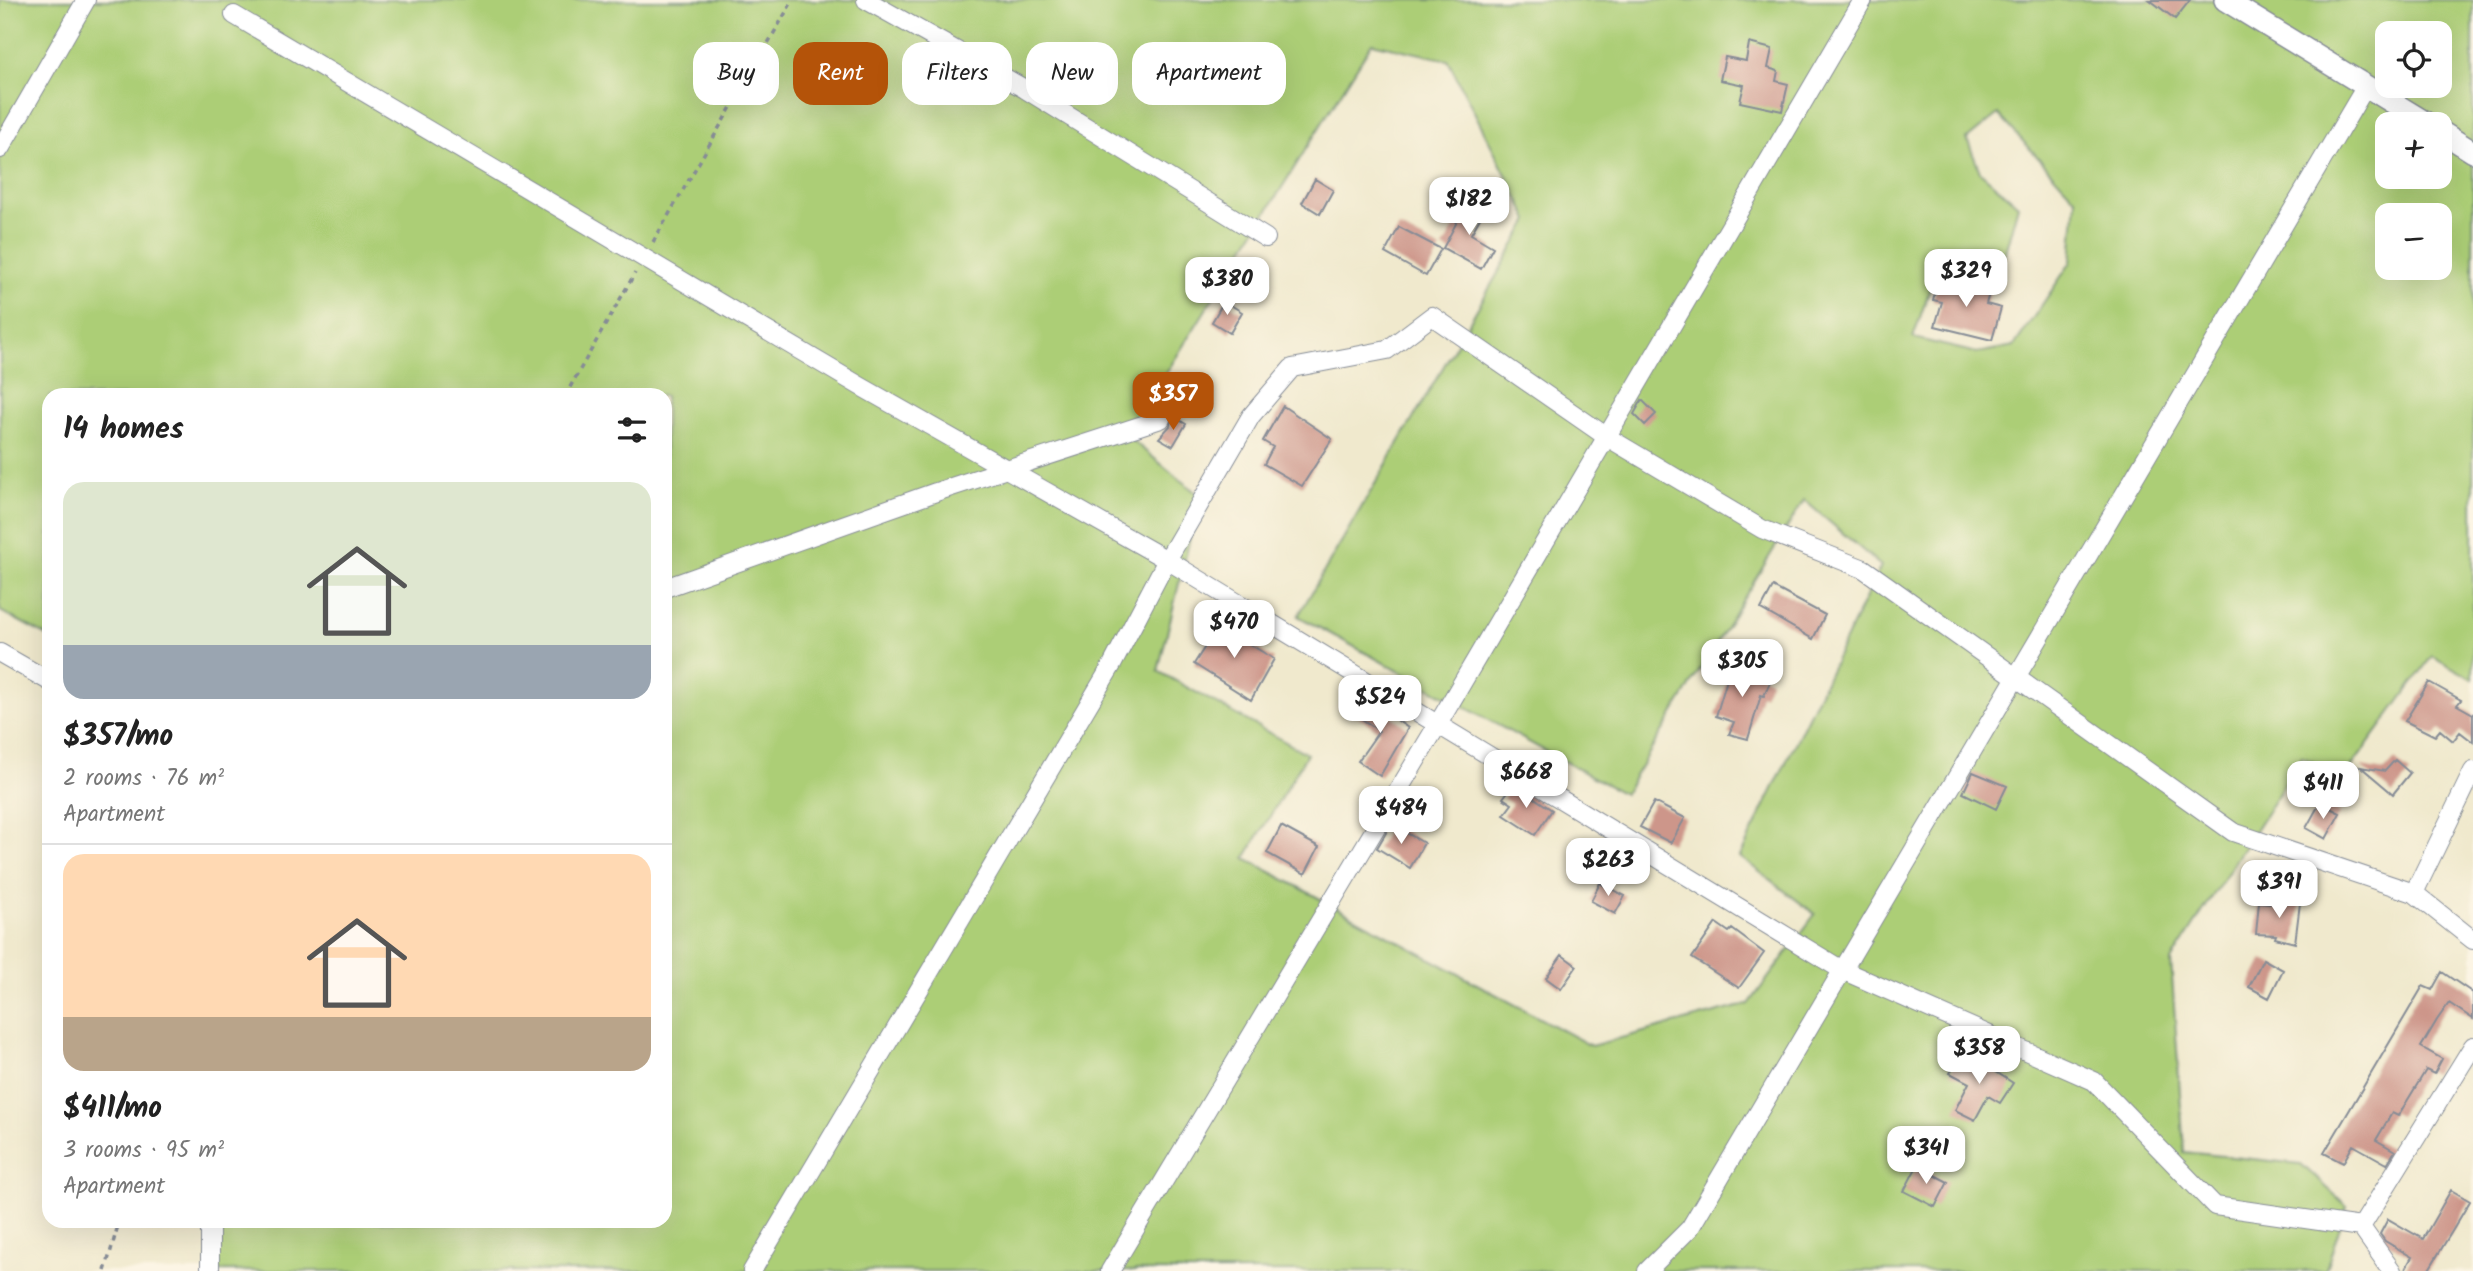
<!DOCTYPE html>
<meta charset="utf-8">
<style>
:root{--surface:#fff;--page:#f2f2f2;--text:#222;--muted:#767676;--line:#e0e0e0;--accent:#b45309}
body{margin:0;font-family:Kalam,sans-serif;background:var(--page);color:var(--text);height:100vh;display:flex;flex-direction:column;font-size:26px;white-space:nowrap}
*{box-sizing:border-box;margin:0}
p{font-size:23px;color:var(--muted)}
.icon{flex:none;width:38px;height:38px;fill:none;stroke:currentColor;stroke-width:2;stroke-linecap:round;stroke-linejoin:round}
.map{position:relative;flex:1;overflow:hidden}
.panel{position:absolute;left:42px;top:388px;width:630px;height:840px;display:flex;flex-direction:column;background:var(--surface);border-radius:21px;box-shadow:0 7px 28px #0002}
.panel>*{flex:none}
.banner{position:absolute;left:693px;top:42px;width:665px;height:63px;display:flex;gap:14px}
.fabs{position:absolute;left:2375px;top:21px;display:grid;gap:14px}
.fabs a{display:grid;place-items:center;width:77px;height:77px;border-radius:14px;background:var(--surface);box-shadow:0 7px 28px #0002;font-size:35px}
.price{position:absolute;translate:-50% -60px;padding:0 16px;border-radius:14px;background:#fff;color:#222;font-size:23px;line-height:46px;filter:drop-shadow(0 2px 4px #0008)}
.price::after{content:'';position:absolute;left:50%;top:42px;width:21px;height:16px;margin-left:-10px;background:inherit;clip-path:polygon(0 0,100% 0,50% 100%)}
.price.active{background:var(--accent);color:#fff}
ul{padding:0;list-style:none}
li{display:grid;align-content:center;gap:14px;height:371px;padding:0 21px}
li+li{border-top:2px solid var(--line)}
li span{display:grid;place-items:center;height:217px;border-radius:21px;color:#555}
li>.icon{margin-inline-start:auto}
span .icon{width:126px;height:126px;fill:#fffc;stroke-width:1}
li b{font-size:30px}
h2{display:flex;justify-content:space-between;align-items:center;height:84px;padding:0 21px;font-size:30px}
.pill{padding:0 24px;border-radius:21px;background:var(--surface);box-shadow:0 7px 28px #0002;font-size:24px;line-height:63px}
.pill.active{background:var(--accent);color:#fff}
.map>svg:first-child{display:block}
.green{fill:#acce76;stroke:#647e6a;stroke-width:2;fill-rule:evenodd}
.building{fill:#cd968a}
.lines{fill:none;stroke-linecap:round;stroke-linejoin:round}
.minor-casing{stroke:#868c96;stroke-width:20}
.tertiary-casing{stroke:#868c96;stroke-width:24}
.path{stroke:#868c96;stroke-width:3.5;stroke-dasharray:5 5;stroke-linecap:butt}
.minor{stroke:#fff;stroke-width:18}
.tertiary{stroke:#fff;stroke-width:21}
</style>
<div class="map">
<svg width="2473" height="1271" viewBox="0 0 2473 1271">
<rect width="100%" height="100%" fill="#fcf5e5"/>
<filter id="ink" filterUnits="userSpaceOnUse"><feTurbulence type="fractalNoise" baseFrequency=".0143" numOctaves="2"/><feDisplacementMap in="SourceGraphic" scale="14" xChannelSelector="R" yChannelSelector="G"/><feConvolveMatrix kernelMatrix="1 2 1 2 8 2 1 2 1" color-interpolation-filters="sRGB"/></filter>
<filter id="wash" filterUnits="userSpaceOnUse"><feTurbulence type="fractalNoise" baseFrequency=".00686" numOctaves="4" result="noise"/><feDisplacementMap in="SourceGraphic" scale="28" xChannelSelector="R" yChannelSelector="G"/><feGaussianBlur stdDeviation="1.57" result="paint"/><feColorMatrix in="noise" values="0 0 0 0 0 0 0 0 0 0 0 0 0 0 0 0 0 1.4 0 .05"/><feComposite in="paint" operator="in"/></filter>
<g filter="url(#wash)">
<rect width="100%" height="100%" fill="#f0e9cd"/>
<path class="green" d="M 0,0 L 2473,0 L 2473,679 L 2432,656 L 2345,776 L 2302,757 L 2171,961 L 2184,1152 L 2301,1164 L 2347,1206 L 2325,1271 L 208,1271 L 208,1222 L 665,1222 L 665,396 L 49,396 L 49,637 L 0,611 ZM 2387,33 L 2440,33 L 2440,86 L 2387,86 ZM 1372,43 L 1448,60 L 1529,220 L 1298,616 L 1624,794 L 1804,500 L 1881,566 L 1740,857 L 1815,914 L 1749,1004 L 1591,1046 L 1245,858 L 1307,754 L 1158,671 L 1200,496 L 1127,436 ZM 1998,114 L 2076,199 L 2071,262 L 2014,346 L 1977,353 L 1913,338 L 1942,253 L 2002,263 L 2018,205 L 1980,172 L 1967,139 ZM 2387,124 L 2440,124 L 2440,177 L 2387,177 ZM 2387,215 L 2440,215 L 2440,268 L 2387,268 Z"/>
<g id="blocks">
<path class="building" d="M 2150,0 L 2190,0 L 2175,19 Z
M 1749,43 L 1772,49 L 1768,68 L 1778,71 L 1776,81 L 1788,84 L 1782,111 L 1740,102 L 1744,85 L 1720,80 L 1725,57 L 1746,61 Z
M 1315,179 L 1333,190 L 1320,214 L 1302,203 Z
M 1469,199 L 1486,208 L 1471,234 L 1493,247 L 1481,269 L 1443,248 Z
M 1399,227 L 1441,249 L 1426,276 L 1385,253 Z
M 1939,276 L 1990,290 L 1986,304 L 2001,308 L 1992,340 L 1935,326 L 1942,302 L 1933,300 Z
M 1224,301 L 1242,312 L 1230,333 L 1212,322 Z
M 1642,400 L 1656,414 L 1645,425 L 1634,414 Z
M 1283,406 L 1332,439 L 1302,486 L 1264,464 L 1273,447 L 1263,441 Z
M 1172,416 L 1186,424 L 1173,446 L 1159,438 L 1170,426 Z
M 1773,587 L 1825,615 L 1813,639 L 1761,609 Z
M 1224,617 L 1241,627 L 1236,636 L 1274,659 L 1251,700 L 1194,664 Z
M 1732,663 L 1771,680 L 1764,696 L 1761,695 L 1748,739 L 1729,734 L 1734,722 L 1716,716 Z
M 2429,682 L 2461,700 L 2457,705 L 2473,714 L 2473,742 L 2460,732 L 2453,741 L 2440,730 L 2435,736 L 2405,721 Z
M 1363,696 L 1408,728 L 1380,776 L 1358,761 L 1379,731 L 1352,712 Z
M 2395,760 L 2410,773 L 2393,794 L 2361,767 L 2385,771 Z
M 1973,772 L 2007,786 L 1996,809 L 1963,793 Z
M 1514,784 L 1552,810 L 1535,835 L 1504,815 L 1512,804 L 1503,798 Z
M 1654,802 L 1685,818 L 1671,843 L 1640,827 Z
M 2320,803 L 2340,813 L 2326,839 L 2306,828 Z
M 1391,824 L 1424,843 L 1410,868 L 1377,848 Z
M 1281,826 L 1319,847 L 1305,874 L 1267,853 Z
M 1600,883 L 1625,896 L 1615,914 L 1591,901 Z
M 2279,901 L 2300,903 L 2295,943 L 2275,938 L 2276,935 L 2256,934 L 2259,902 L 2279,904 Z
M 1716,923 L 1729,932 L 1732,929 L 1764,953 L 1739,988 L 1692,958 Z
M 1562,955 L 1577,966 L 1561,989 L 1546,978 Z
M 2263,959 L 2283,970 L 2269,998 L 2249,987 Z
M 2442,972 L 2473,993 L 2473,1019 L 2449,1003 L 2437,1020 L 2421,1047 L 2442,1059 L 2434,1074 L 2426,1070 L 2398,1116 L 2392,1113 L 2376,1140 L 2395,1151 L 2387,1164 L 2353,1145 L 2343,1163 L 2324,1153 L 2423,986 L 2432,990 Z
M 1959,1056 L 1973,1063 L 1976,1059 L 2013,1083 L 2000,1103 L 1988,1096 L 1975,1120 L 1955,1110 L 1969,1083 L 1950,1073 Z
M 1917,1166 L 1948,1182 L 1935,1207 L 1904,1191 Z
M 2451,1190 L 2470,1201 L 2454,1228 L 2428,1271 L 2404,1271 L 2412,1257 L 2385,1241 L 2380,1234 L 2388,1219 L 2423,1239 Z"/>
</g>
</g>
<g filter="url(#ink)">
<use href="#blocks" fill-opacity="0" stroke="#868c96" stroke-width="2"/>
<g class="lines">
<g class="minor-casing">
<path id="minor" d="M 866,0 L 1025,89 L 1266,238
M 234,15 L 860,386 L 1167,560 L 1112,665 L 752,1271
M 0,149 L 86,0
M 665,588 L 936,492 L 1161,419
M 0,653 L 49,681
M 2473,771 L 2414,893 L 2473,940
M 2361,1227 L 2215,1206 L 2094,1081 L 1842,970 L 1167,560 L 1251,416 L 1292,368 L 1387,350 L 1432,316 L 1607,437 L 1762,529 L 1864,569 L 2233,832 L 2414,893
M 210,1271 L 210,1222
M 1110,1271 L 1438,724 L 1863,0
M 1647,1271 L 1690,1228 L 2366,86
M 2392,1271 L 2361,1227 L 2473,1046"/>
</g>
<g class="tertiary-casing">
<path id="tertiary" d="M 2225,0 L 2428,124
M 2440,131 L 2473,152"/>
</g>
<path class="path" d="M 653,242 L 793,0
M 565,396 L 635,273
M 105,1271 L 119,1222"/>
<use href="#minor" class="minor"/>
<use href="#tertiary" class="tertiary"/>
</g>
</g>
</svg>
<div class="fabs">
<a><svg class="icon" aria-label="locate" viewBox="0 0 24 24"><circle cx="12" cy="12" r="6"/><path d="M12 2v4M12 18v4M2 12h4M18 12h4"/></svg></a>
<a>+</a>
<a>−</a>
</div>
<b class="price" style="left:1469px;top:237px">$182</b>
<b class="price" style="left:1966px;top:309px">$329</b>
<b class="price" style="left:1227px;top:317px">$380</b>
<b class="price active" style="left:1173px;top:432px">$357</b>
<b class="price" style="left:1234px;top:660px">$470</b>
<b class="price" style="left:1742px;top:699px">$305</b>
<b class="price" style="left:1380px;top:735px">$524</b>
<b class="price" style="left:1526px;top:810px">$668</b>
<b class="price" style="left:2323px;top:821px">$411</b>
<b class="price" style="left:1401px;top:846px">$484</b>
<b class="price" style="left:1608px;top:898px">$263</b>
<b class="price" style="left:2279px;top:920px">$391</b>
<b class="price" style="left:1979px;top:1086px">$358</b>
<b class="price" style="left:1926px;top:1186px">$341</b>
<div class="banner">
<a class="pill">Buy</a>
<a class="pill active">Rent</a>
<a class="pill">Filters</a>
<a class="pill">New</a>
<a class="pill">Apartment</a>
</div>
<section class="panel">
<h2>14 homes<svg class="icon" aria-label="filters" viewBox="0 0 24 24"><path d="M4 7h16M4 17h16"/><circle cx="9" cy="7" r="2"/><circle cx="15" cy="17" r="2"/></svg></h2>
<ul>
<li><span style="background:linear-gradient(#dfe7d0 75%,#9aa5b1 0)"><svg class="icon" aria-label="home" viewBox="0 0 24 24"><path d="M3 11l9-7 9 7M6 9v11h12V9"/></svg></span><div><b>$357/mo</b><p>2 rooms · 76 m²</p><p>Apartment</p></div></li>
<li><span style="background:linear-gradient(#ffd9b3 75%,#b9a48a 0)"><svg class="icon" aria-label="home" viewBox="0 0 24 24"><path d="M3 11l9-7 9 7M6 9v11h12V9"/></svg></span><div><b>$411/mo</b><p>3 rooms · 95 m²</p><p>Apartment</p></div></li>
</ul>
</section>
</div>
